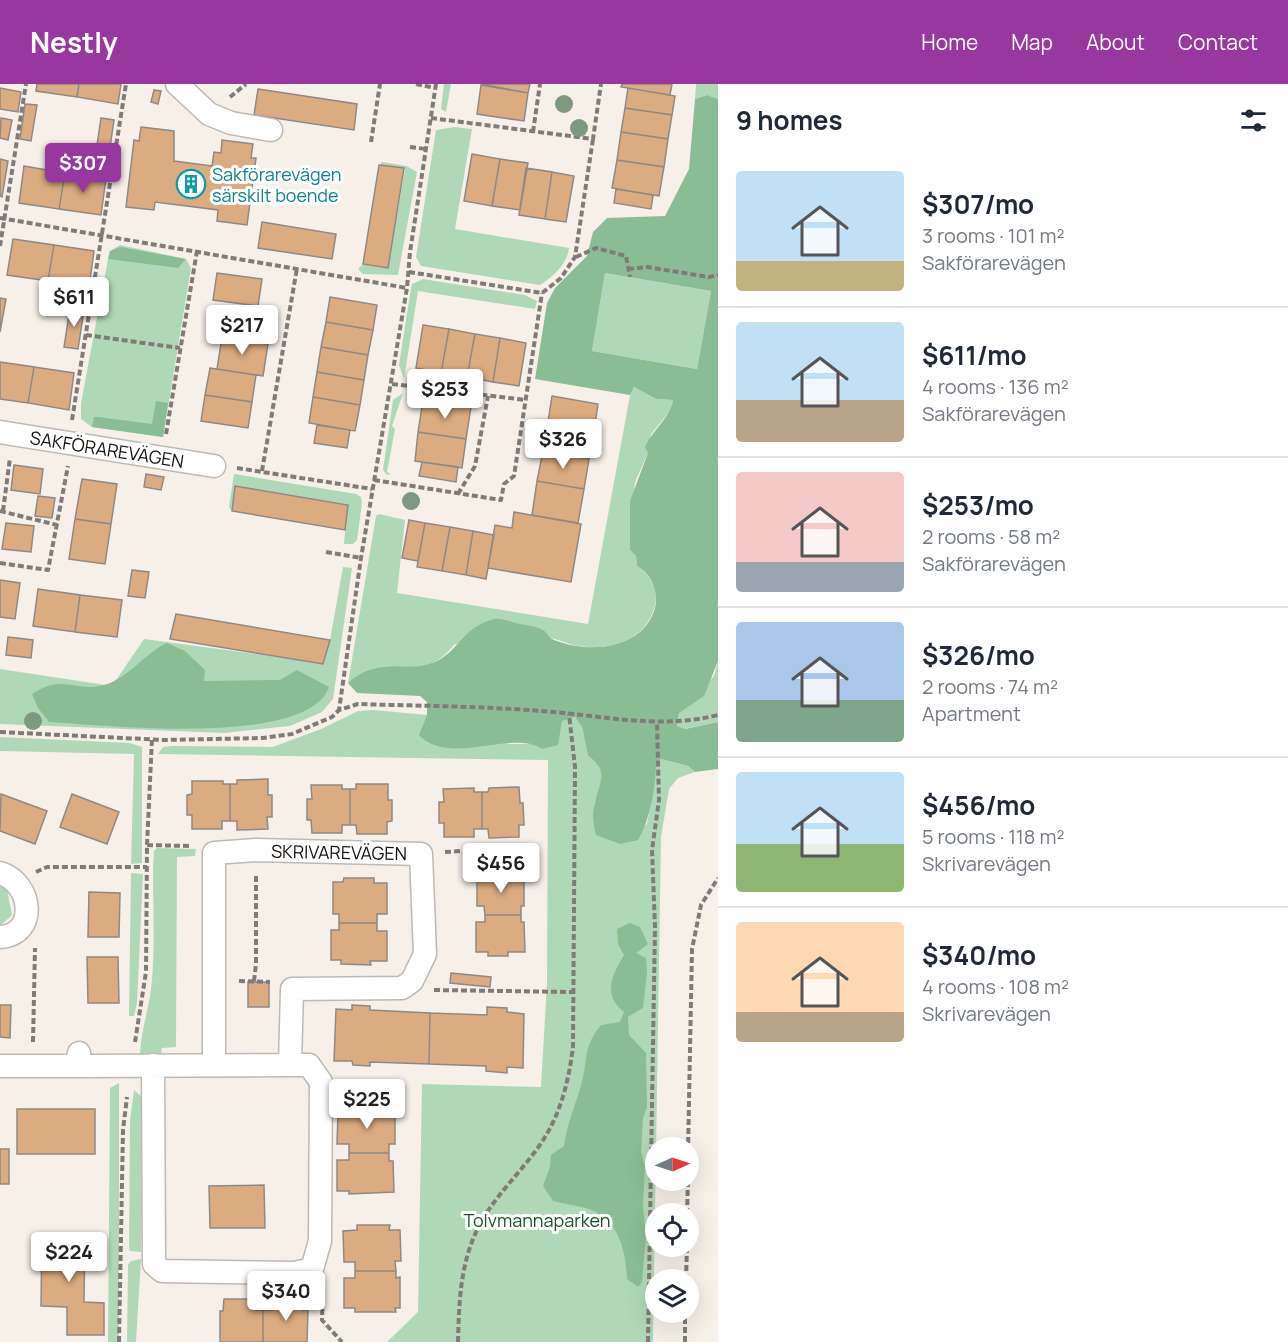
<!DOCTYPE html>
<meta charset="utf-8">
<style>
:root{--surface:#fff;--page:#f6f6f7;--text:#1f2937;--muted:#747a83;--line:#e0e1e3;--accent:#97379f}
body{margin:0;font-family:Manrope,sans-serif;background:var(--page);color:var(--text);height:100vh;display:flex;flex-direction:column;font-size:22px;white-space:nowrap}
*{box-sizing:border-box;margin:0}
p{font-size:20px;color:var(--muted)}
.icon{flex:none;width:33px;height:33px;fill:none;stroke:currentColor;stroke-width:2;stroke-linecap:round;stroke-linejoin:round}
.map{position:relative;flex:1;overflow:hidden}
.sheet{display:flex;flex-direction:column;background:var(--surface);width:570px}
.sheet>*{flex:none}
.needle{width:39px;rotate:87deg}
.controls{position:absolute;left:645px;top:1053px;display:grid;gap:12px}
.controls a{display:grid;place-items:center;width:54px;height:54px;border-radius:50%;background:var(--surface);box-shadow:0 6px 24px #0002;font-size:30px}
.price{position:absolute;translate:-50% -51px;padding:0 14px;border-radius:6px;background:#fff;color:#222;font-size:20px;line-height:39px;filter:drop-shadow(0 2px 3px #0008)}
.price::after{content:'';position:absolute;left:50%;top:36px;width:18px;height:14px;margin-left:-9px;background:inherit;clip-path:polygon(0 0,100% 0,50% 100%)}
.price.current{background:var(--accent);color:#fff}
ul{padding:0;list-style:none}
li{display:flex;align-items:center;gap:18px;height:150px;padding:0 18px}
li+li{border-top:2px solid var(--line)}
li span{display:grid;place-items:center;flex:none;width:168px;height:120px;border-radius:6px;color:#555}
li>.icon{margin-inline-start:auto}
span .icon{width:72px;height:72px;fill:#fffc;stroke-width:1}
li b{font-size:26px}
h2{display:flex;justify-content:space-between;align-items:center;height:72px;padding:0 18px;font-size:26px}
header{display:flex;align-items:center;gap:36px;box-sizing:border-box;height:84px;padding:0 30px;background:var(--accent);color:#fff}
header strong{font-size:28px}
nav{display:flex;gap:33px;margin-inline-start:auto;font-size:21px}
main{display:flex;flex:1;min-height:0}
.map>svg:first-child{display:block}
.green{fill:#afd9b6}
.forest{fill:#8abd94;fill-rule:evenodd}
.building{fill:#dbab81;stroke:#908983;stroke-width:1.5}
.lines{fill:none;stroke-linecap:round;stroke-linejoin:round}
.street-casing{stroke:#bfb9b3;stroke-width:25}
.path{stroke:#807b77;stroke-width:4;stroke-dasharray:6 3;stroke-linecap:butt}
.street{stroke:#fff;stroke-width:22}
.tree{fill:#7d9980}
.labels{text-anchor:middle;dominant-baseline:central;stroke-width:6;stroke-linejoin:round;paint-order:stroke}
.culture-label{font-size:18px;fill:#0d838f;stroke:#fff;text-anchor:start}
.street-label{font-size:18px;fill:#141210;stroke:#fff}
.park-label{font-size:18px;fill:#19512a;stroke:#fff}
</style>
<header>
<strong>Nestly</strong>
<nav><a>Home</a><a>Map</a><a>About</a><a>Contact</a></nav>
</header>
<main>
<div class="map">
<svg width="718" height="1258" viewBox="0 0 718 1258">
<rect width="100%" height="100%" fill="#f7f0e9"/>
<path class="green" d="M 444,0 L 451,0 L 446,28 L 441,25 Z
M 696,0 L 718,0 L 718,15 L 707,11 L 695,15 Z
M 454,43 L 472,45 L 455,145 L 569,164 C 568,179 553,193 540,201 L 421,182 L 416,173 L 436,46 Z
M 382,78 L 407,82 L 417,88 L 398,191 L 363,190 L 358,185 L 363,180 L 388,183 L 405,85 L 380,81 Z
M 120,161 L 186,175 L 191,184 L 163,353 L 92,343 L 81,335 L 81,319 L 108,175 L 110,167 Z
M 605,189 L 711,207 L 697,285 L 592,267 Z
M 423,195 L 525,211 L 537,217 L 535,225 L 418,207 L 404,295 L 399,281 L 411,204 L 412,200 Z
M 634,303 L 656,315 L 673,316 L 672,325 L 651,350 L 648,369 L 635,398 L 630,466 L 636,472 L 637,482 C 650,490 659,506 655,521 C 647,556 611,567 578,562 C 568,561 558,554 547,554 C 516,555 485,558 455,560 C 450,565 446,570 441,574 C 416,593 381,571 348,599 L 376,432 L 379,430 L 405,436 L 397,509 L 588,540 L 630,311 Z
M 403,309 L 392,342 L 395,345 L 387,388 L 391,390 L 387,391 L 383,386 L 393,316 Z
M 234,390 L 356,410 L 361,413 L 362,419 L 357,456 L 353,460 L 344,460 L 347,421 L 236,402 L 232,427 L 229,423 Z
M 343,483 L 352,484 L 333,615 L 322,628 L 290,642 L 224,649 L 0,640 L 0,585 L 112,602 L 144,555 L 322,579 L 330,556 Z
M 718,577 L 718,638 L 684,645 L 677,643 L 679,629 L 714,592 Z
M 374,626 L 427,631 L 508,660 L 535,660 L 562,636 L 575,633 L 582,643 L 588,672 C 611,688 599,700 594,721 L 647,741 C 650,720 656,700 655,679 L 661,675 L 688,682 L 695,688 L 678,694 L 669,705 L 661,753 L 653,1258 L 387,1258 L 418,1228 L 422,1000 L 541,1003 L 547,899 L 548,676 L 158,670 L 163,663 L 172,662 L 273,663 L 321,645 L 358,627 Z
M 0,653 L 130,659 L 142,663 L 142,779 L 131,780 L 134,670 L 0,667 Z
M 157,764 L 196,765 L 195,772 L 177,773 L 176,963 L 162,964 L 161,971 L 140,970 C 141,945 150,922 152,896 C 155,860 153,821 153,784 L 154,767 Z
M 131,789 L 143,790 L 137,919 L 134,932 L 129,932 Z
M 0,801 L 7,805 L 12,831 L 0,842 Z
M 119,999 L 119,1258 L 108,1258 L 110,1004 Z
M 134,1006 L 143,1014 L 141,1168 L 130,1167 L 129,1164 L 130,1036 Z
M 141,1175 L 136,1258 L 127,1258 L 128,1181 L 131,1177 Z"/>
<path class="forest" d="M 707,11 L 718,15 L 718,577 L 704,612 L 679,629 L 677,642 L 685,645 L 718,638 L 718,685 L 695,688 L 688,682 L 661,675 L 656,679 C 656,702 650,736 638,756 L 620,760 L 596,751 C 593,739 592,730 595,718 C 599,698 610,688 588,672 L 582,643 L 575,633 L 562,637 L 558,661 L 542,665 C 512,645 449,683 419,651 L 427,631 L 427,618 L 420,612 L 357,609 L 348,599 C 381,570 408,592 439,576 C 460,564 464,543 494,535 C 500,534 509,537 516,539 C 524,541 536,542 543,546 C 547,548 548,553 552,555 C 579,567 617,567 640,548 C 650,539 657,526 656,512 C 654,498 649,489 637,482 L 636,472 L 630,466 L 630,417 L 648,369 L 645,363 C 652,346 670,335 673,316 L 656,315 L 634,303 L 630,311 L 535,295 L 547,219 L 555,204 L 587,172 L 593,148 L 607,134 L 665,132 L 689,85 L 695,15 ZM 605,189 L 711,207 L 697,285 L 592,267 Z
M 120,163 L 186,175 L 178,184 L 108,175 L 110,167 Z
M 156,317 L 168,319 L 163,353 L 92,343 L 94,333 L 98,333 L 152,340 Z
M 167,559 L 185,567 L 205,586 L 204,597 L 280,596 L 297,586 L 329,603 C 308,664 103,641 49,638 L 38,624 L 32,610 C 61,590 75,607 100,602 C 127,597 144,569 167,559 Z
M 630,839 L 640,843 L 648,860 L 636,869 L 646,874 L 647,888 L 643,924 L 628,933 L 629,951 L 646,969 L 647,1023 L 643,1034 L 641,1069 L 645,1082 L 643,1122 L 646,1152 L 642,1198 L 638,1203 L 627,1195 C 626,1165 618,1133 585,1124 C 575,1121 564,1120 553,1117 L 543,1102 L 550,1083 L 551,1071 L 564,1062 C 567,1039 576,1020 582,998 C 588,974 583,963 601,941 L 620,938 L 624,928 C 602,911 612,891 624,871 L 618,860 L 617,845 Z"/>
<path class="building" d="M 37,0 L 79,0 L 77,13 L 36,7 Z
M 79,0 L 121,0 L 118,20 L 77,13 Z
M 481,0 L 530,0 L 528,9 Z
M 622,0 L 672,0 L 670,11 L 621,3 Z
M 481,1 L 528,9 L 524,37 L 477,30 Z
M 0,4 L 21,8 L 18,28 L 0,25 Z
M 628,4 L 675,12 L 672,31 L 625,24 Z
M 258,5 L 357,20 L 354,46 L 254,31 Z
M 154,6 L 161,7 L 158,20 L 151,18 Z
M 25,20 L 37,21 L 31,57 L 20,55 Z
M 625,24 L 672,31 L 668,55 L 621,48 Z
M 1,34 L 12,36 L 8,56 L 0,54 Z
M 101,34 L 114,36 L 109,70 L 96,68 Z
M 141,43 L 174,47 L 174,77 L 212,82 L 214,68 L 221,69 L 222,56 L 253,60 L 251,74 L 256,74 L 247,141 L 217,137 L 218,126 L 155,118 L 154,126 L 126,123 L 134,56 L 139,57 Z
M 621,48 L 668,55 L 664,83 L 617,76 Z
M 472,70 L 500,75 L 492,122 L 464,117 Z
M 0,75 L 8,77 L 2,113 L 0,112 Z
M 500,75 L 528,79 L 520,126 L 492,122 Z
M 617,76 L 664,83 L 659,112 L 612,104 Z
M 379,81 L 404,84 L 388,184 L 363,180 Z
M 24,82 L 65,89 L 59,125 L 19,119 Z
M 526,84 L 552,88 L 545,135 L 519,131 Z
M 552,88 L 574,92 L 566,138 L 545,135 Z
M 65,89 L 106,95 L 101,131 L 59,125 Z
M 616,105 L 653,111 L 651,125 L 614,119 Z
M 262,138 L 336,150 L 332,175 L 258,164 Z
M 13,155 L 54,161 L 48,197 L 7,191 Z
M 54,161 L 94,167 L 89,204 L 48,197 Z
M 217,189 L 262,195 L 258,222 L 213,216 Z
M 330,213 L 377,221 L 373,246 L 326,238 Z
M 0,214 L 6,215 L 0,248 Z
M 70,224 L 84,226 L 78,265 L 64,263 Z
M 226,227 L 272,234 L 268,260 L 222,253 Z
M 326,238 L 373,246 L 368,271 L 321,263 Z
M 423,241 L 449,245 L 441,289 L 416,284 Z
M 449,245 L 475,250 L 467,293 L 441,289 Z
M 475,250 L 500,254 L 493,298 L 467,293 Z
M 222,253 L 268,260 L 263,292 L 217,285 Z
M 500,254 L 526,259 L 519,302 L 493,298 Z
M 321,263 L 368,271 L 364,296 L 317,288 Z
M 0,278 L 34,283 L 28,319 L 0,315 Z
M 34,283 L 74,289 L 69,326 L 28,319 Z
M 210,284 L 256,291 L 252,318 L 205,311 Z
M 317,288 L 364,296 L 360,321 L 313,313 Z
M 205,311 L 252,318 L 248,344 L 201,337 Z
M 552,312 L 598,320 L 594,347 L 548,338 Z
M 313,313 L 360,321 L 355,347 L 309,339 Z
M 423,316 L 471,323 L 466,355 L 418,348 Z
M 548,338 L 594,347 L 589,375 L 543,367 Z
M 317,341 L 350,346 L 347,364 L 314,359 Z
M 418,348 L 466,355 L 462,384 L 415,377 Z
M 543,367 L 589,375 L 584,405 L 537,397 Z
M 422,378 L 458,383 L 456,398 L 419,392 Z
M 14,381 L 43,385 L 40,410 L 11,406 Z
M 146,390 L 164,393 L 161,406 L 144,403 Z
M 82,395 L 117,400 L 111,440 L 75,435 Z
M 537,397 L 584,405 L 578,439 L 532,431 Z
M 235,402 L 348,421 L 345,446 L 232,427 Z
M 38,412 L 55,414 L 52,434 L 35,432 Z
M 514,428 L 581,440 L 571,498 L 488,484 L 495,441 L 512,444 Z
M 75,435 L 111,440 L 105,480 L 69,475 Z
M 409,436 L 425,439 L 418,477 L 402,474 Z
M 6,439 L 34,442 L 31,468 L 2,465 Z
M 425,439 L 450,443 L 442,487 L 417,483 Z
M 450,443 L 473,447 L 466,491 L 442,487 Z
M 473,447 L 494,451 L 486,495 L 466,491 Z
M 132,486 L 149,488 L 145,514 L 128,512 Z
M 0,496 L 20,499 L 15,535 L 0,533 Z
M 38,505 L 80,511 L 75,548 L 33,542 Z
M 80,511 L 122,516 L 117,553 L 75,548 Z
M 176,530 L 330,556 L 323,580 L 170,555 Z
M 8,553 L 33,556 L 31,574 L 6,571 Z
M 268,695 L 268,711 L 272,711 L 272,733 L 267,733 L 268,745 L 237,746 L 237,737 L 230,737 L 230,700 L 237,700 L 237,696 Z
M 192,697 L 223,697 L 223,700 L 230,700 L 230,737 L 222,737 L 222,745 L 192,745 L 192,731 L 187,731 L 187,711 L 192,710 Z
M 356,700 L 388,700 L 388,716 L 392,716 L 392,737 L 387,738 L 387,750 L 357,750 L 356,741 L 350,741 L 350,705 L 356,705 Z
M 311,701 L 342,701 L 342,705 L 350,705 L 350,741 L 342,741 L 342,749 L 312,749 L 311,736 L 307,736 L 307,715 L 312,715 Z
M 519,703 L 520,719 L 523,719 L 524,741 L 519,741 L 519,753 L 489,754 L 488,745 L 482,745 L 482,708 L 488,708 L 489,704 Z
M 474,704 L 474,708 L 482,708 L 482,745 L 474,745 L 474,753 L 444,753 L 444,739 L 439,739 L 439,718 L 444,718 L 443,705 Z
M 1,710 L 47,727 L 35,760 L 0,747 Z
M 72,710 L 119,728 L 107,760 L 60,743 Z
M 489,787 L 509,787 L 509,792 L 524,792 L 524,822 L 521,822 L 521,831 L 485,831 L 484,822 L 477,822 L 477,792 L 489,792 Z
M 344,794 L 374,794 L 374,799 L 387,799 L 387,830 L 377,830 L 377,839 L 339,839 L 339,830 L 333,830 L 333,798 L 343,798 Z
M 89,808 L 120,809 L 119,853 L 88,853 Z
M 485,831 L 521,831 L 521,838 L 524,838 L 525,868 L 508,868 L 508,872 L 488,872 L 488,868 L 476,868 L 476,838 L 485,838 Z
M 339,839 L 377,839 L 377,847 L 387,847 L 387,877 L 370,877 L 371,881 L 341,880 L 341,876 L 331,876 L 331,846 L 339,846 Z
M 87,873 L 118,873 L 119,919 L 88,919 Z
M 451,889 L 491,893 L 490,903 L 450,899 Z
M 248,898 L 269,898 L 269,923 L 248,923 Z
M 0,921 L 11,921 L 10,954 L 0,953 Z
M 352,921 L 370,922 L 370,926 L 430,929 L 429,980 L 370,978 L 370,982 L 353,981 L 352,977 L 334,977 L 336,925 L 352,926 Z
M 487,923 L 507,924 L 507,928 L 524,930 L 523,984 L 507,983 L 507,989 L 486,987 L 486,982 L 429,980 L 430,929 L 487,931 Z
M 351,1024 L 383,1024 L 383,1029 L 395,1029 L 395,1060 L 389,1060 L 389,1069 L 349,1069 L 349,1060 L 337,1060 L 338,1029 L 351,1029 Z
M 17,1025 L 95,1025 L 95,1070 L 17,1070 Z
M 0,1065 L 9,1065 L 9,1100 L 0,1100 Z
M 349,1069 L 389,1069 L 389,1077 L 393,1077 L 394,1108 L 349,1110 L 349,1107 L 337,1107 L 337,1076 L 349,1076 Z
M 264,1101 L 265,1144 L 210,1144 L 209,1102 Z
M 357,1141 L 390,1141 L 389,1146 L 400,1146 L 401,1177 L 395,1177 L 396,1187 L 355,1187 L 355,1178 L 344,1178 L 343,1147 L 357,1146 Z
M 42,1149 L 85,1150 L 84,1218 L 104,1219 L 104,1251 L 67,1251 L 67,1223 L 41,1222 Z
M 355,1187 L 396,1187 L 396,1194 L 400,1193 L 400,1224 L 395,1224 L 396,1228 L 355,1228 L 355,1224 L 344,1224 L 344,1194 L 355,1194 Z
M 224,1215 L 255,1215 L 254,1226 L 263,1226 L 263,1258 L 220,1258 L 220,1227 L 223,1227 Z
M 272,1215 L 303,1215 L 303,1226 L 308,1226 L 307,1258 L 263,1258 L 263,1226 L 272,1226 Z"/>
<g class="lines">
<g class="street-casing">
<path id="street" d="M 177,0 L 209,30 L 231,39 L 271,46
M 0,348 L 214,382
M 0,789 C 33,799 38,851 0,853
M 153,981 L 154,1180 L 162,1187 L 295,1189 L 312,1185 L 320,1157 L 321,998 L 309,981 L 290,981
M 0,982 L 76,982 L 79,969
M 76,982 L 290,981 L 292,905 L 402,904 L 412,897 L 425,870 L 421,770 L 256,766 L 214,769 L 214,981"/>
</g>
<path class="path" d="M 416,0 L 436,4
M 436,0 L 410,168 L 407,204 L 361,474 L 339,626 L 358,620 C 419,622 480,622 541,627 C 600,631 659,646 718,631
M 230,13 L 246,0
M 431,34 L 593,55 L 601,0
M 533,48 L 540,0
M 371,58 L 380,0
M 410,63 L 426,65
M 0,134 L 407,204
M 0,162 L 26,0
M 576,173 L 596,164 L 626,172 L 630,193
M 628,185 L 647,183 L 709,193 L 718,191
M 409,188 L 542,209 L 561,194 L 575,173 L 593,55
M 86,251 L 180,264
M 392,300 L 526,316
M 72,336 L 126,0
M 166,350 L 197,167
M 237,384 L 372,405
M 262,387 L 297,184
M 374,396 L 501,416 L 504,400 L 514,392 L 542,209
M 458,410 L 475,382 L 488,312
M 0,427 L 57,441
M 3,427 L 10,374
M 326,468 L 361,474
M 0,479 L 48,486 L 68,382
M 0,648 L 164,656 L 263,654 L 292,650 L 332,633 L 339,626
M 147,761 L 190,762
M 445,768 L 478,766
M 36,788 L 47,783 L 147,783
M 239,897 L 270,898
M 254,897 L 256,880 L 256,790
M 434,906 L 573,908
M 33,958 L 35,864
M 135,958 L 146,888 L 147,761 L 152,655
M 688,1068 L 692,865 L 701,821 L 718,794
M 687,1130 L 688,1096
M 686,1196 L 687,1162
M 323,1207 L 322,1236 L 342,1258
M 119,1258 L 123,1046 L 127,1013
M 458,1258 C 459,1218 460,1179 479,1142 C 493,1115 516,1093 534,1069 C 559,1037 568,1002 573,963 L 575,683 L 569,630
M 648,1258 L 655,843 L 652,766 L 659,716 L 657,639
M 685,1258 L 685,1228"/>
<use href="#street" class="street"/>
</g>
<g class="tree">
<circle cx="564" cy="20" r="9"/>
<circle cx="579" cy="44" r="9"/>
<circle cx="411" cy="417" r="9"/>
<circle cx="33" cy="637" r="9"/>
</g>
<defs>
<g id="building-ring" transform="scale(1.5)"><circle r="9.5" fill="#fff" stroke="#0f9aa8" stroke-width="1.5"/><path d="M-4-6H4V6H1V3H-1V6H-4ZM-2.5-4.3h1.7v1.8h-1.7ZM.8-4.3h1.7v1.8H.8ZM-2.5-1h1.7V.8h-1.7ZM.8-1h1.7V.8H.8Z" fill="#0f9aa8"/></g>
</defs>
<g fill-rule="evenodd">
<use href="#building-ring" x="191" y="100"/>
</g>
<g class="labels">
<g class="culture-label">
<text x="212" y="90">Sakförarevägen<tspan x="212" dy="21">särskilt boende</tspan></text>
</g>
<g class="street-label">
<text transform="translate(107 365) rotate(9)">SAKFÖRAREVÄGEN</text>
<text transform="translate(339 768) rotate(1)">SKRIVAREVÄGEN</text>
</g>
<g class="park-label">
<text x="537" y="1136">Tolvmannaparken</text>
</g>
</g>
</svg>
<div class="controls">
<a><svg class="needle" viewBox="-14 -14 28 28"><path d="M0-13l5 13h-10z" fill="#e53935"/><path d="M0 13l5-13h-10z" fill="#747a83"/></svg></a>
<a><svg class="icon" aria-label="locate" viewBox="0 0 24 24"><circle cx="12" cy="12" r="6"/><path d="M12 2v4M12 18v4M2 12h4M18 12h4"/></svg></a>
<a><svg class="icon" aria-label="layers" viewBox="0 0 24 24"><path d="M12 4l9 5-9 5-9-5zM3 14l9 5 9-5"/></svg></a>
</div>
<b class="price current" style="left:83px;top:110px">$307</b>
<b class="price" style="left:74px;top:244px">$611</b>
<b class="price" style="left:242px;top:272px">$217</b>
<b class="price" style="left:445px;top:336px">$253</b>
<b class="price" style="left:563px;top:386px">$326</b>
<b class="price" style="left:501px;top:810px">$456</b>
<b class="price" style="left:367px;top:1046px">$225</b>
<b class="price" style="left:69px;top:1199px">$224</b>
<b class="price" style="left:286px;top:1238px">$340</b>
</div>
<section class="sheet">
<h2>9 homes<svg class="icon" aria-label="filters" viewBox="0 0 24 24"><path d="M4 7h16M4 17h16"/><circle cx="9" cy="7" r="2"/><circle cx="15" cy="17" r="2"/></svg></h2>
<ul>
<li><span style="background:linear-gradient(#bfe0f5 75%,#c2b280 0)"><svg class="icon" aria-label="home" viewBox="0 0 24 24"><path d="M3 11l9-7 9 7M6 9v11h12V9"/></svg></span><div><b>$307/mo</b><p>3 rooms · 101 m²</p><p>Sakförarevägen</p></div></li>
<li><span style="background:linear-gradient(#bfe0f5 65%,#b9a48a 0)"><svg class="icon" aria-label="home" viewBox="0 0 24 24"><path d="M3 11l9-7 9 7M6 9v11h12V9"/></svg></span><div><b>$611/mo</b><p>4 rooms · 136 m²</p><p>Sakförarevägen</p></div></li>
<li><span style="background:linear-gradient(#f6c9c9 75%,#9aa5b1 0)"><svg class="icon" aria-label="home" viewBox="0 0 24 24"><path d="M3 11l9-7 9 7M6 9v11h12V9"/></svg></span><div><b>$253/mo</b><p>2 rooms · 58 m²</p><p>Sakförarevägen</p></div></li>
<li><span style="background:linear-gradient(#a9c7e8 65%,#7fa58c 0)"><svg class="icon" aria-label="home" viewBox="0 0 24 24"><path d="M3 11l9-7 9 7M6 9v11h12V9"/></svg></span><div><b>$326/mo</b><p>2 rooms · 74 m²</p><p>Apartment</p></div></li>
<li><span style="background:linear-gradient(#bfe0f5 60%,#8fb573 0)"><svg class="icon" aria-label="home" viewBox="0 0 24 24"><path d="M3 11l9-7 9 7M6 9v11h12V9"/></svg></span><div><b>$456/mo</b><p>5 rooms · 118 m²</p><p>Skrivarevägen</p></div></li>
<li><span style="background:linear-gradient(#ffd9b3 75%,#b9a48a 0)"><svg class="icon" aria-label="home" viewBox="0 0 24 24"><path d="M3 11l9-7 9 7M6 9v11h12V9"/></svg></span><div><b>$340/mo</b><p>4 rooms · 108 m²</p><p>Skrivarevägen</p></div></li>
</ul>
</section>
</main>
